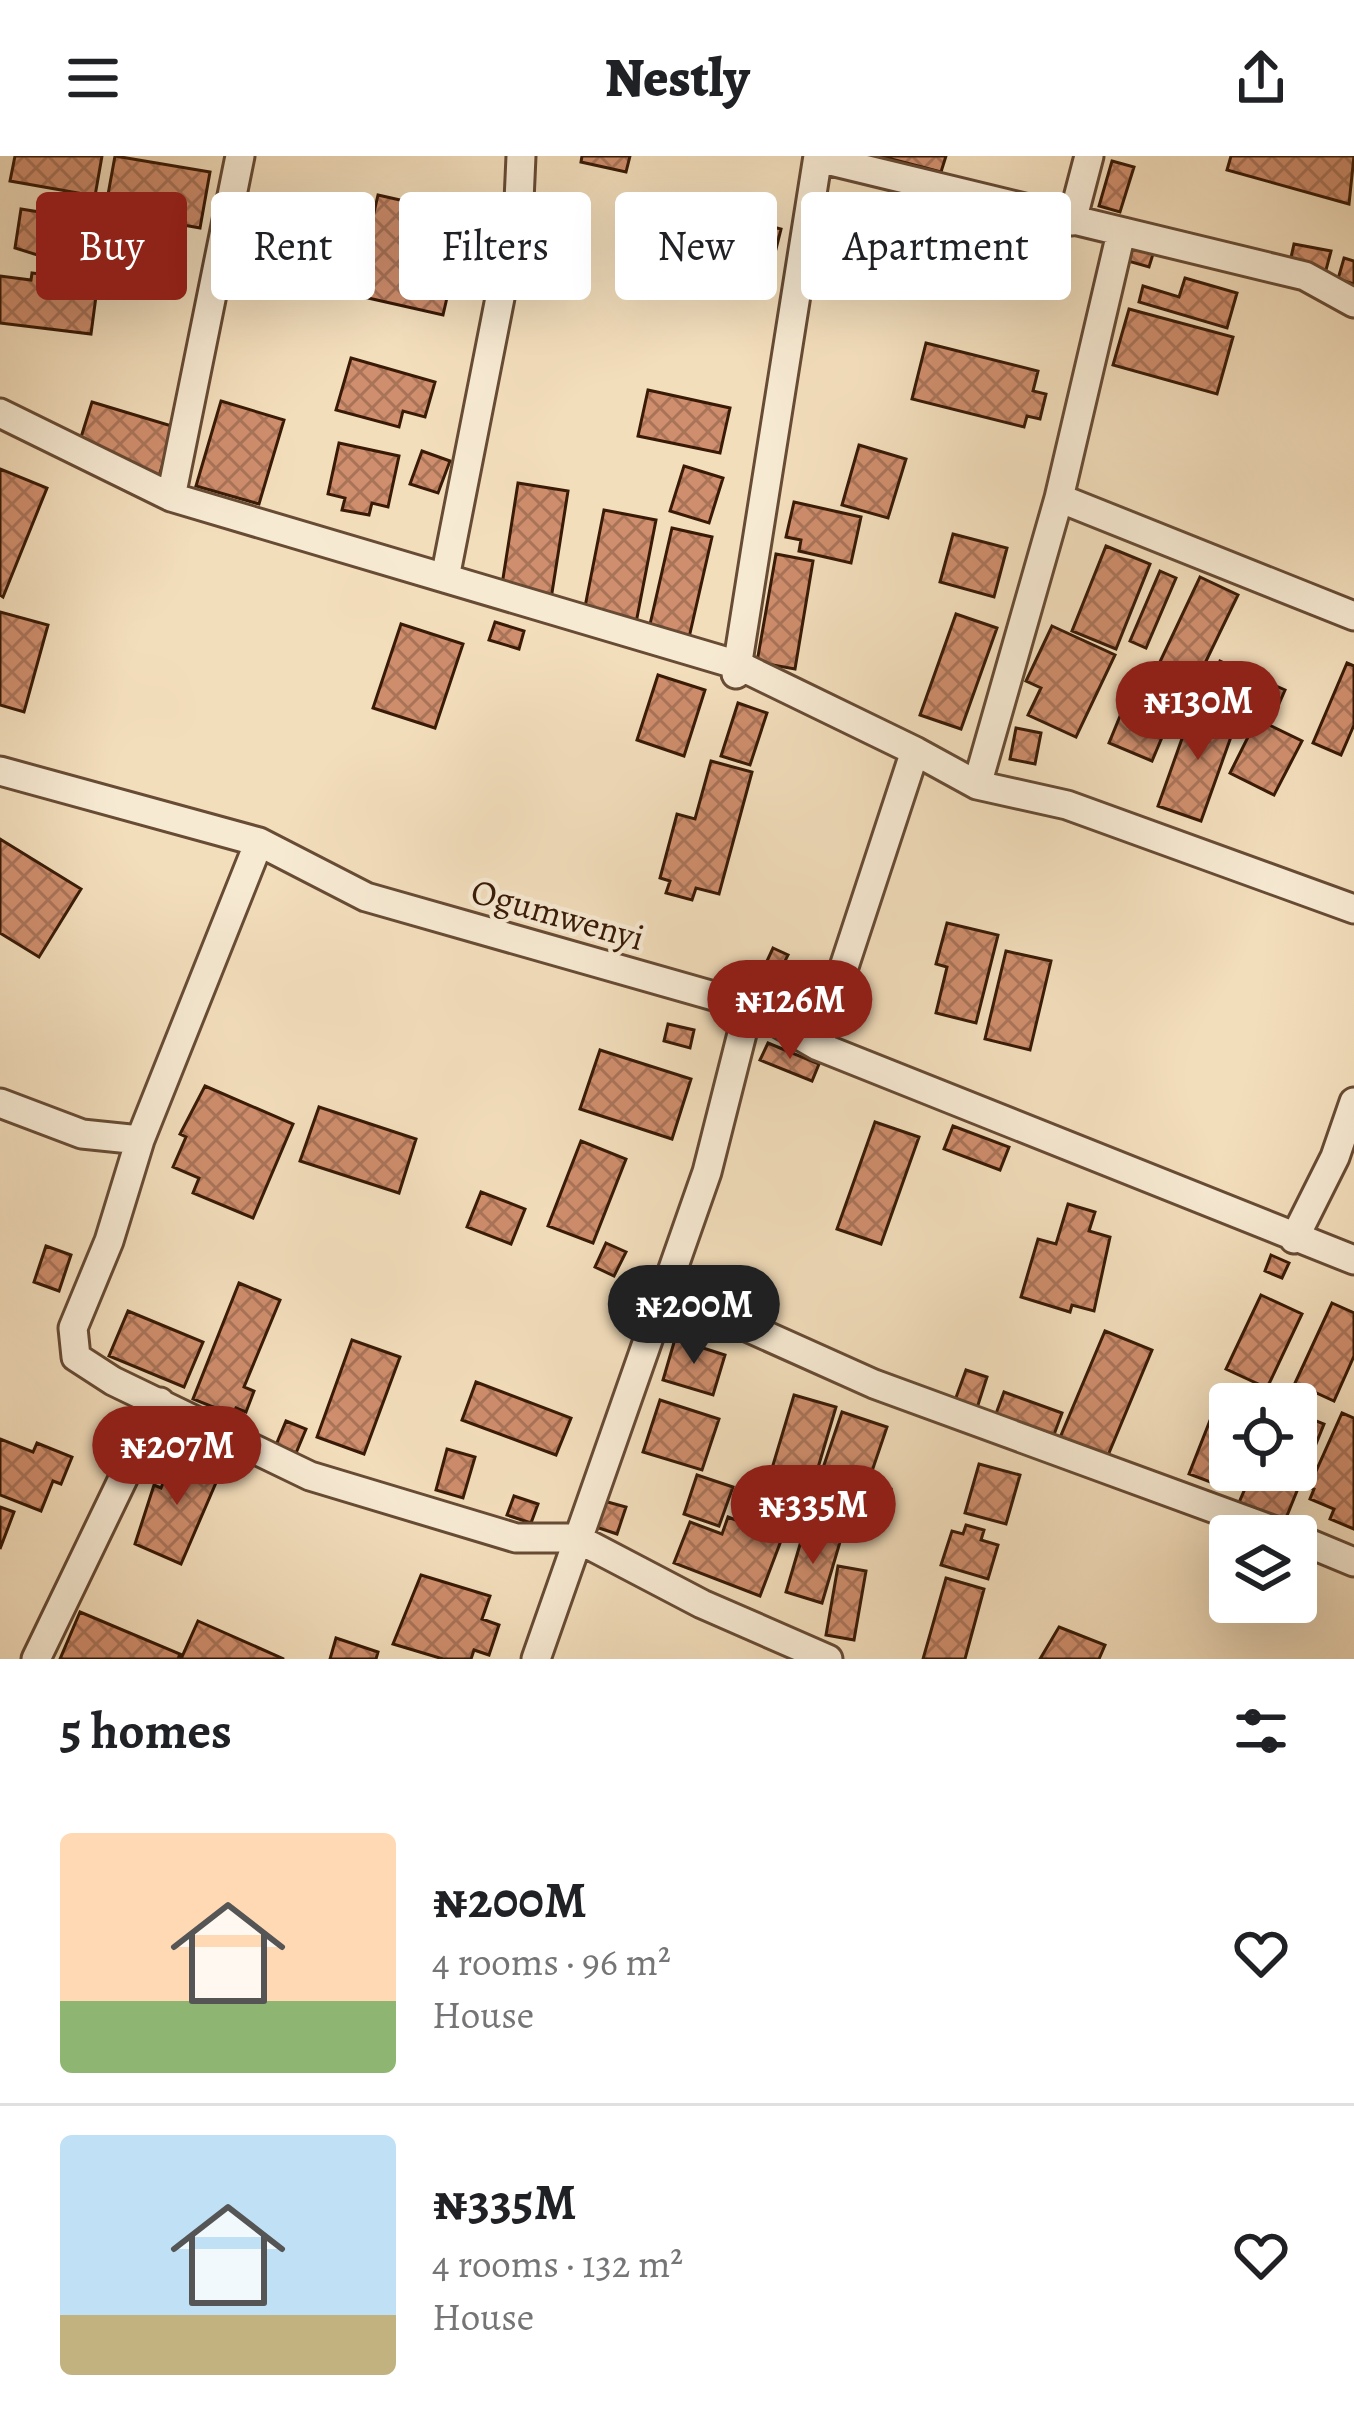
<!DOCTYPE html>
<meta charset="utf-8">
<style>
:root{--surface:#fff;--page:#f2f2f2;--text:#202124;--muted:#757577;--line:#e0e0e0;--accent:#8f2418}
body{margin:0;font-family:Alegreya,serif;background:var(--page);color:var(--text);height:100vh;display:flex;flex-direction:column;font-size:45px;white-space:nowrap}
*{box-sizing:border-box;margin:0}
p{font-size:39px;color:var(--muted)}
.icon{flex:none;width:66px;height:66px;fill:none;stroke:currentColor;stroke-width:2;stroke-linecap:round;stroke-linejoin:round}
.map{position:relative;height:1503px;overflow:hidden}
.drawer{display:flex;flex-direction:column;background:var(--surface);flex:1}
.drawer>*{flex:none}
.banner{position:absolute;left:36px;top:36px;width:1284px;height:108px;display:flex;gap:24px}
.controls{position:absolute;left:1209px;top:1227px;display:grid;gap:24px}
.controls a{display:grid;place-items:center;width:108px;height:108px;border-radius:12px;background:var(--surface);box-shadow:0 12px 48px #0002;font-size:60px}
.price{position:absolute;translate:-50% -102px;padding:0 27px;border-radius:42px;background:var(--accent);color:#fff;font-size:39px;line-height:78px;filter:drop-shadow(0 3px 6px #0008)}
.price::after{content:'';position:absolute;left:50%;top:72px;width:36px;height:27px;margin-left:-18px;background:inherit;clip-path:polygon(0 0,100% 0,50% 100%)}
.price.active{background:#222;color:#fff}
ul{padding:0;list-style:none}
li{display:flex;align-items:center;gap:36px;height:300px;padding:0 60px}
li+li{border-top:3px solid var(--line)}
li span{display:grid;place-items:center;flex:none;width:336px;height:240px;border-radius:12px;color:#555}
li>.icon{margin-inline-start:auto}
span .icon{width:144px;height:144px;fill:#fffc;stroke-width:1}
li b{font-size:51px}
h2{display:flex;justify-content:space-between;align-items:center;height:144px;padding:0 60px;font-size:51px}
.chip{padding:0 42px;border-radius:12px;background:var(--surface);box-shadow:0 12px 48px #0002;font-size:42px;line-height:108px}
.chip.active{background:var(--accent);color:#fff}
header{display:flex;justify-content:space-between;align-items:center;height:156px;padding:0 60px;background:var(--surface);font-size:54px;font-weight:800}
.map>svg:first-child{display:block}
.building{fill:url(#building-cross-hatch);stroke:#381a06;stroke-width:3}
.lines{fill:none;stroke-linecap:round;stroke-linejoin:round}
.street-casing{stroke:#674b34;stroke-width:33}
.street{stroke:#f7ead3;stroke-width:27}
.labels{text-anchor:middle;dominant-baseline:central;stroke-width:9;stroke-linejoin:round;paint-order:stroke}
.street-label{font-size:36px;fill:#381a06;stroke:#f7ead3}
</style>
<header><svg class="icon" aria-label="menu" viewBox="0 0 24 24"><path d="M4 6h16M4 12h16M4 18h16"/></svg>Nestly<svg class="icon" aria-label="share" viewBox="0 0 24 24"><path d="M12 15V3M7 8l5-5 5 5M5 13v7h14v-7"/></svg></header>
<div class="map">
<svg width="1354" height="1503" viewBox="0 0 1354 1503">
<defs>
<pattern id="building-cross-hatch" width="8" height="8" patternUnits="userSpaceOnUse" patternTransform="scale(3)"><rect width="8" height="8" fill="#cf8e6d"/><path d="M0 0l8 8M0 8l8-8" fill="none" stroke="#a97358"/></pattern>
</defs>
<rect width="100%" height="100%" fill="#f3debc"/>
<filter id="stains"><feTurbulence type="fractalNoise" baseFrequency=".00167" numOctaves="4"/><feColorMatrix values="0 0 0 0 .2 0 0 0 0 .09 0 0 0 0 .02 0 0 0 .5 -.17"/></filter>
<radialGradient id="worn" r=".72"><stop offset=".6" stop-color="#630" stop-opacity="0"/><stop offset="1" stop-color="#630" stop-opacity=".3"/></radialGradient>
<path class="building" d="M 15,0 L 102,0 L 95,40 L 10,25 Z
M 115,0 L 210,16 L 200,72 L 105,55 Z
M 582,0 L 630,0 L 626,16 L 581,6 Z
M 880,0 L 946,0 L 941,16 Z
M 1231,0 L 1354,0 L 1349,48 L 1227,14 Z
M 1112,5 L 1134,11 L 1120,56 L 1099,50 Z
M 378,39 L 466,59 L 443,159 L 355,139 Z
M 667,44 L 781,73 L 770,117 L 656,88 Z
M 21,53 L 89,64 L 81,113 L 43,107 L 44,101 L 15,92 Z
M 1294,88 L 1331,95 L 1326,114 L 1290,106 Z
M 1132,92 L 1153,98 L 1149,111 L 1128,105 Z
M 1344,102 L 1354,105 L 1354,128 L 1338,123 Z
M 32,117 L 98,125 L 91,178 L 0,167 L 0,120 L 31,124 Z
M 1185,122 L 1237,137 L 1227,172 L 1139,146 L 1143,130 L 1179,141 Z
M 1129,153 L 1233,181 L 1217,238 L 1113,209 Z
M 926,187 L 1038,215 L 1033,235 L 1046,238 L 1040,263 L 1027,260 L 1024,271 L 912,243 Z
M 351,202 L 435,226 L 425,261 L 403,255 L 399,271 L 336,254 Z
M 648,234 L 730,252 L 720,297 L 638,280 Z
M 221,245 L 284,264 L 259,348 L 196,330 Z
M 92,246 L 175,271 L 159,320 L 77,294 Z
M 339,287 L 399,300 L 388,351 L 372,347 L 369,359 L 342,354 L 345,342 L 328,338 Z
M 859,289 L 906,303 L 888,362 L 842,349 Z
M 422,295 L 450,305 L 438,337 L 410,328 Z
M 684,310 L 723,322 L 709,367 L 670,355 Z
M 0,313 L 47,332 L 3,441 L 0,439 Z
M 518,327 L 568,335 L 551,443 L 501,435 Z
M 794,346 L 861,361 L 851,407 L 799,395 L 801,384 L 786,381 Z
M 604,354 L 656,364 L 635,472 L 583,461 Z
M 672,372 L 712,381 L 688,486 L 648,477 Z
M 953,378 L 1007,392 L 994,441 L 940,426 Z
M 1106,390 L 1150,408 L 1116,493 L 1072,475 Z
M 776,398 L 813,405 L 795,513 L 757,506 Z
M 1160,415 L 1176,422 L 1146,492 L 1130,485 Z
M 1200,421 L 1238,439 L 1194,530 L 1157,512 Z
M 0,456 L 48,469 L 24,556 L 0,549 Z
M 956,458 L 997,472 L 961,573 L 920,559 Z
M 495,466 L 524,475 L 519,493 L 489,484 Z
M 401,468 L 463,488 L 435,572 L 373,552 Z
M 1052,470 L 1115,499 L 1076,581 L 1028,559 L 1041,532 L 1026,525 Z
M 1220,505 L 1285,534 L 1274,559 L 1209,531 Z
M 1347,507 L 1354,510 L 1354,569 L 1341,599 L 1313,587 Z
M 658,519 L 705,534 L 684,600 L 637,584 Z
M 738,547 L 767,557 L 750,609 L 721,600 Z
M 1125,548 L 1168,567 L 1152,605 L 1109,587 Z
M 1194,549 L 1237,564 L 1201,665 L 1158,650 Z
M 1257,563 L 1302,585 L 1274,639 L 1230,617 Z
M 1016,572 L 1041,577 L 1035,608 L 1010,603 Z
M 711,605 L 752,616 L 719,738 L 696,732 L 692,744 L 666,737 L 670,725 L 660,722 L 677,658 L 695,663 Z
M 0,683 L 81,733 L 39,801 L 0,777 Z
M 947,767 L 998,779 L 976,867 L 936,857 L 947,811 L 936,808 Z
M 773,792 L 788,799 L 774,827 L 760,820 Z
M 1006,795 L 1051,805 L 1030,894 L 985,883 Z
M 668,868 L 694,874 L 690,892 L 664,885 Z
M 768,887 L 819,908 L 812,925 L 760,904 Z
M 600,894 L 691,923 L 672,983 L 580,953 Z
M 205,930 L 293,968 L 253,1062 L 193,1037 L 199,1022 L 173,1011 L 186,981 L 180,978 Z
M 319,951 L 416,983 L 399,1037 L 300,1005 Z
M 875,966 L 919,981 L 881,1088 L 837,1073 Z
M 953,970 L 1009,991 L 1000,1014 L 944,993 Z
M 581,985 L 626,1003 L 593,1087 L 548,1070 Z
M 481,1036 L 525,1053 L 511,1088 L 467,1071 Z
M 1068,1048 L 1095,1056 L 1089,1075 L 1110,1081 L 1094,1155 L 1072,1149 L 1070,1156 L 1021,1141 L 1038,1083 L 1056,1088 Z
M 606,1087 L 626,1096 L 614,1120 L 595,1111 Z
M 46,1090 L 71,1099 L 59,1135 L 34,1126 Z
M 1271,1099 L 1289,1107 L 1282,1122 L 1265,1115 Z
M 239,1127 L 280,1144 L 244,1231 L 254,1235 L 246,1256 L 236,1252 L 233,1259 L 193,1243 Z
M 1261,1139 L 1302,1158 L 1267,1232 L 1226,1213 Z
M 1332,1147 L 1354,1157 L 1354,1200 L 1334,1245 L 1295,1227 Z
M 128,1155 L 203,1186 L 184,1231 L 109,1200 Z
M 1105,1175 L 1152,1194 L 1106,1304 L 1059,1284 Z
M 675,1183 L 725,1199 L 713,1239 L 663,1224 Z
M 352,1184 L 400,1201 L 364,1298 L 317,1281 Z
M 966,1214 L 987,1221 L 976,1255 L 954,1247 Z
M 476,1226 L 571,1262 L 556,1299 L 462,1264 Z
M 1222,1234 L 1258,1248 L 1230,1248 L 1230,1314 L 1236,1314 L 1229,1333 L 1189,1318 Z
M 1004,1236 L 1062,1257 L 1052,1284 L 994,1263 Z
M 794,1239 L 836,1251 L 809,1342 L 767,1329 Z
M 660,1244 L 719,1263 L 702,1314 L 643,1296 Z
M 842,1256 L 887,1271 L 852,1374 L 807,1359 Z
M 1296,1257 L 1324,1268 L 1284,1367 L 1238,1349 L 1253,1314 L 1296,1314 Z
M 1342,1257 L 1354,1262 L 1354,1373 L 1330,1363 L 1334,1353 L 1310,1343 L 1314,1333 L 1309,1331 Z
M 286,1265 L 306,1273 L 296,1297 L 276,1289 Z
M 0,1283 L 33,1296 L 37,1287 L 72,1301 L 61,1328 L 53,1325 L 41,1355 L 0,1339 Z
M 447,1293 L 475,1301 L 463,1342 L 436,1334 Z
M 176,1296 L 221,1315 L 181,1408 L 135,1388 L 154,1329 L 161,1332 Z
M 979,1308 L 1020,1319 L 1006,1368 L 965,1357 Z
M 697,1319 L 733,1331 L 719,1370 L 684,1358 Z
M 871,1327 L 891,1333 L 878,1377 L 858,1371 Z
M 514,1340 L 538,1348 L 531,1367 L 507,1359 Z
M 604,1345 L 626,1351 L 617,1378 L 596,1371 Z
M 0,1351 L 14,1356 L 0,1393 Z
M 728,1361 L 782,1382 L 760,1440 L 674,1407 L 690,1366 L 722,1378 Z
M 966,1369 L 984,1374 L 981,1384 L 998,1389 L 988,1423 L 941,1409 L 952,1375 L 963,1378 Z
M 804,1375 L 840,1386 L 822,1447 L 786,1436 Z
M 838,1410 L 866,1415 L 854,1484 L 826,1479 Z
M 421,1419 L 490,1440 L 482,1463 L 499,1469 L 489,1499 L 474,1494 L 471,1503 L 443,1503 L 393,1488 Z
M 946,1422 L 984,1433 L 965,1503 L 923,1503 Z
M 80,1456 L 180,1498 L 178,1503 L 60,1503 Z
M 198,1465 L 284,1503 L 181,1503 Z
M 1059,1471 L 1105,1489 L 1099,1503 L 1040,1503 Z
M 336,1482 L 378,1496 L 376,1503 L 330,1503 Z"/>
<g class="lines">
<g class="street-casing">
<path id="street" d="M 818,2 L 1305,120 L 1354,147
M 1072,65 L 1089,0
M 0,257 L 171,341 L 738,509 L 915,595 L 818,890
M 171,341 L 240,0
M 1059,342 L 1121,77
M 445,422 L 519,45 L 521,0
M 737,513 L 736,518 L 818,0
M 915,595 L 977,629 L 1067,649 L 1354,753
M 0,615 L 259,686 L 366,741 L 749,850 L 818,890 L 1354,1104
M 977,629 L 1059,342 L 1354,460
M 0,947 L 82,978 L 140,984 L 259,686
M 140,984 L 109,1085 L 73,1172 L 76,1201 L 113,1225 L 310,1320 L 516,1382 L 576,1382 L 702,1448 L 828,1503
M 1294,1083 L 1335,1001 L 1354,946
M 662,1133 L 874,1228 L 1289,1380
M 1296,1382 L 1354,1406
M 36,1503 L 160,1246
M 536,1503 L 707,1016 L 749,850"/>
</g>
<use href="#street" class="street"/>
</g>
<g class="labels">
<g class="street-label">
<text transform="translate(558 758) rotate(16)">Ogumwenyi</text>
</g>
</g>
<rect width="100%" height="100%" filter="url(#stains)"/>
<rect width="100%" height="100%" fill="url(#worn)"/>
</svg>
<div class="controls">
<a><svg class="icon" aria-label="locate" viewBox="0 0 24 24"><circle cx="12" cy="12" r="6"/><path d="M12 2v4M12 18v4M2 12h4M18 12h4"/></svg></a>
<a><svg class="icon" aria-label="layers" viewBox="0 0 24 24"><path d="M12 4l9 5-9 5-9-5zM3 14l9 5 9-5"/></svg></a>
</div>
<b class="price" style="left:1198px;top:607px">₦130M</b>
<b class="price" style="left:790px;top:906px">₦126M</b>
<b class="price active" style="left:694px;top:1211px">₦200M</b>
<b class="price" style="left:177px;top:1352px">₦207M</b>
<b class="price" style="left:813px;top:1411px">₦335M</b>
<div class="banner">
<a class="chip active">Buy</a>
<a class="chip">Rent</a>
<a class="chip">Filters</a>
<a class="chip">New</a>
<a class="chip">Apartment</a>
</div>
</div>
<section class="drawer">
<h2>5 homes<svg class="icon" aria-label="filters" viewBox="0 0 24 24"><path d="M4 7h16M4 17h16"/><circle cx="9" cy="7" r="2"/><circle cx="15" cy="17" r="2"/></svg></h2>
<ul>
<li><span style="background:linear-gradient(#ffd9b3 70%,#8fb573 0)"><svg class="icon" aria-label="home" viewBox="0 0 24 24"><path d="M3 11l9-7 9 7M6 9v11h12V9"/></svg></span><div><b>₦200M</b><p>4 rooms · 96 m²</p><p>House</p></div><svg class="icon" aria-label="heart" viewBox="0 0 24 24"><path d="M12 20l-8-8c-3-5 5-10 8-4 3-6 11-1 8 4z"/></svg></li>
<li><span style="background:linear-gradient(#bfe0f5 75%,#c2b280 0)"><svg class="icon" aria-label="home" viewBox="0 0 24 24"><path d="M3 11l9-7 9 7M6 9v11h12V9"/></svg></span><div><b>₦335M</b><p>4 rooms · 132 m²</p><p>House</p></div><svg class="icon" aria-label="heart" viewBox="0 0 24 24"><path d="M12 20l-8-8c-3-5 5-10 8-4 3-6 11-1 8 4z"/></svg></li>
</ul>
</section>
